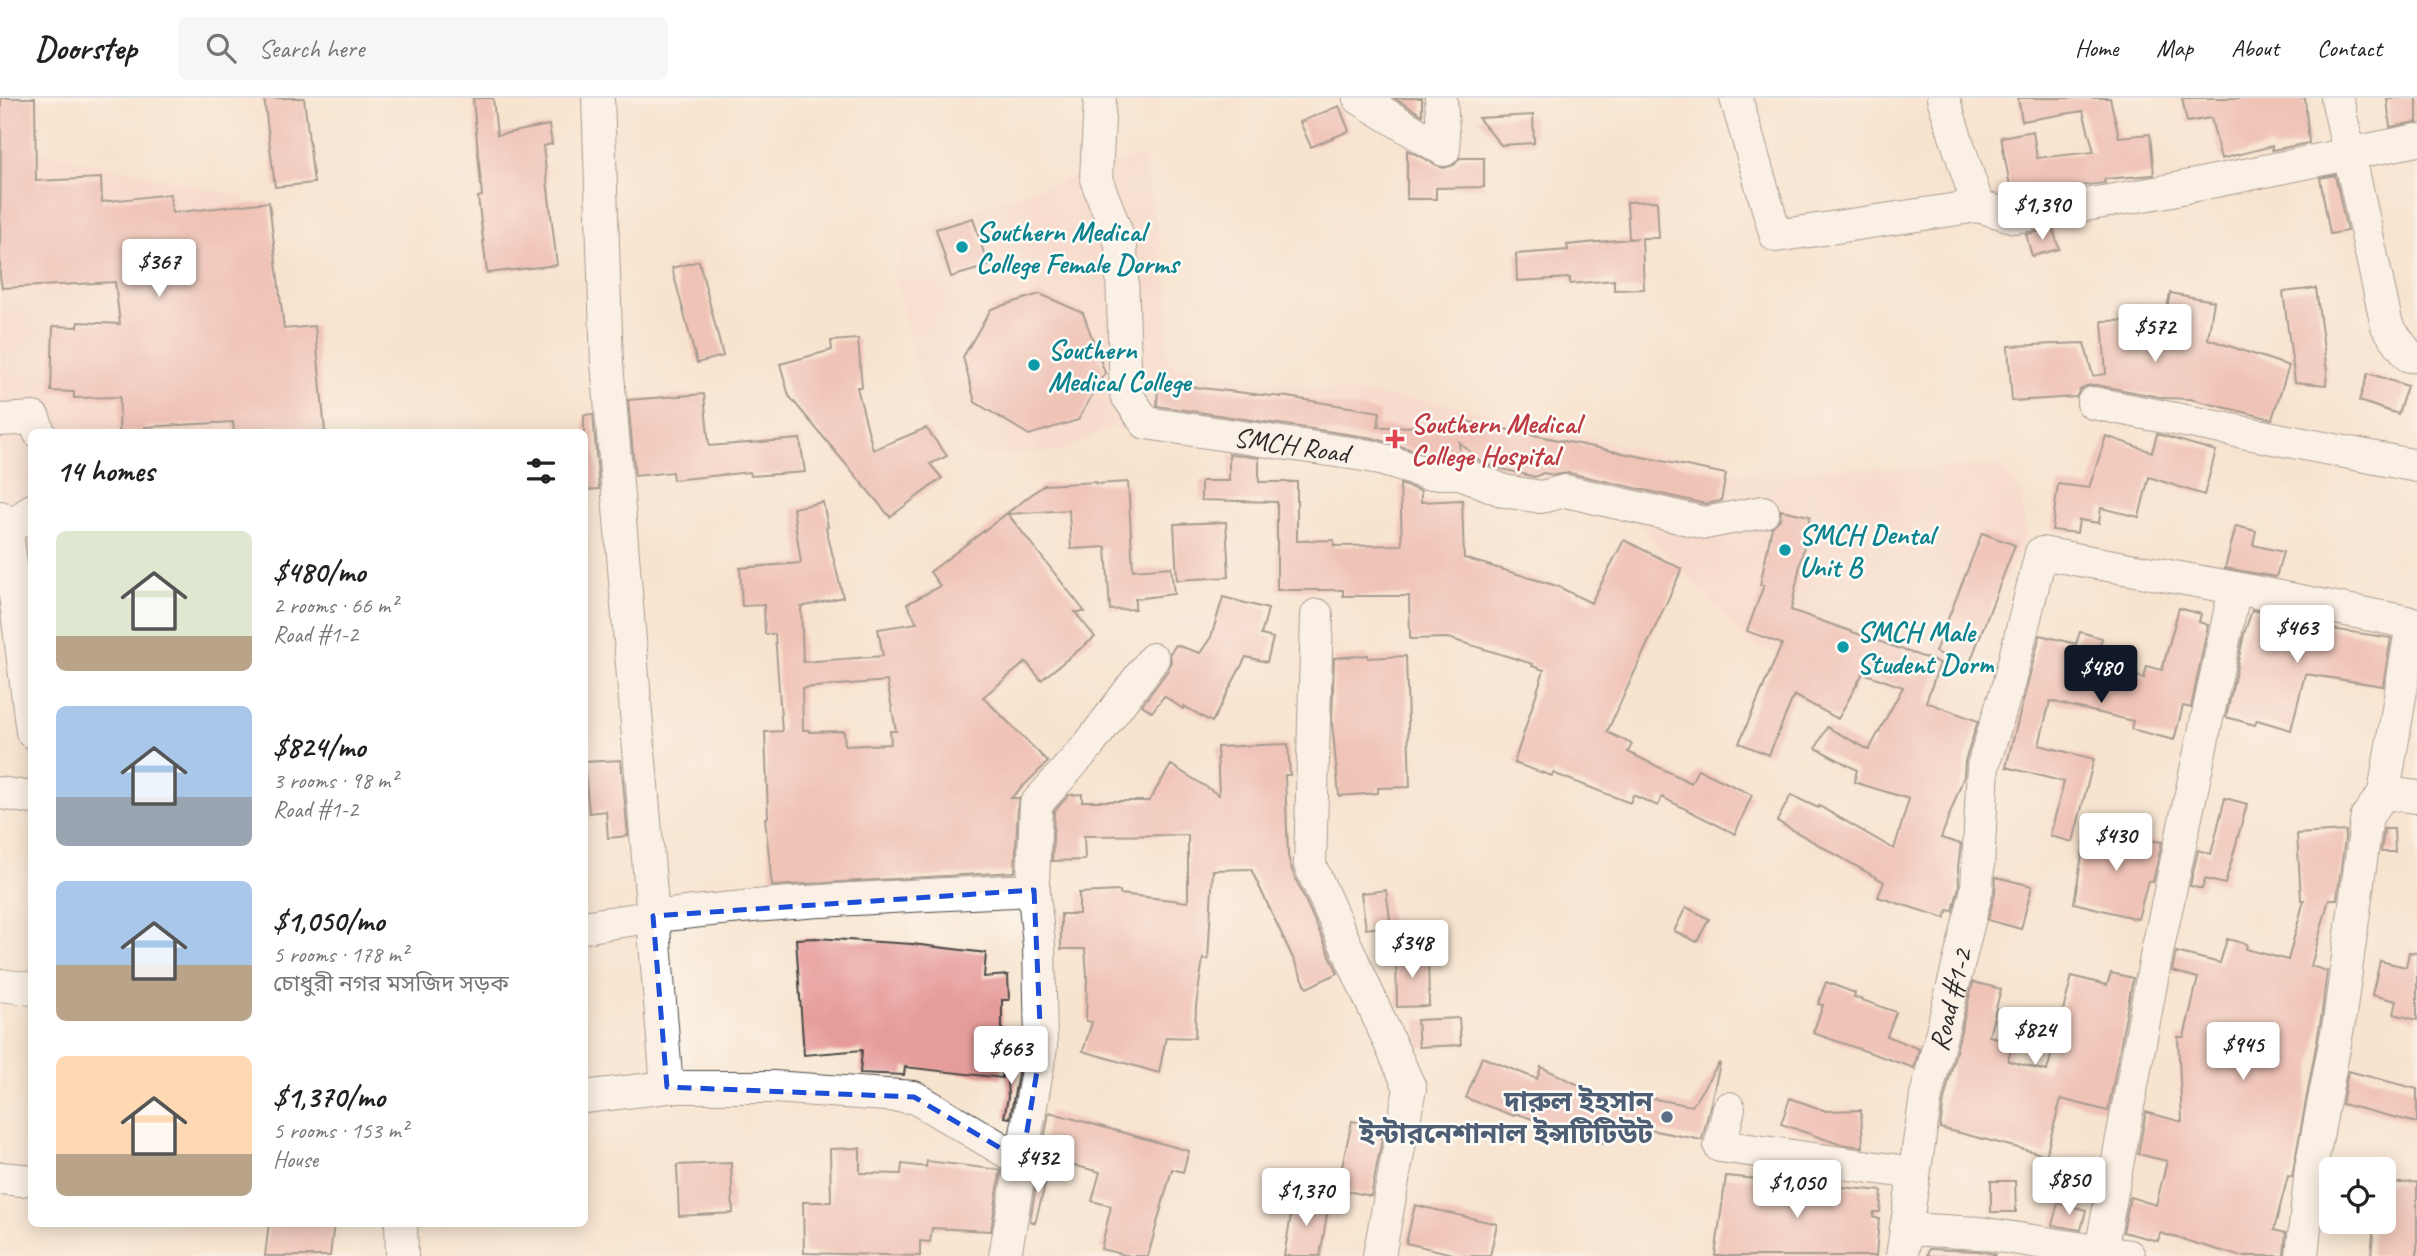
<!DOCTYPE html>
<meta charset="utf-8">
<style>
:root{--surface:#fff;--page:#f6f6f6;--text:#222;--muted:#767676;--line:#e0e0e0;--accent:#111827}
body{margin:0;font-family:Caveat,"Noto Sans Bengali",sans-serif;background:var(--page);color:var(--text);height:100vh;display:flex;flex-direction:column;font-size:26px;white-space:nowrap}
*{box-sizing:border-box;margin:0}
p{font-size:23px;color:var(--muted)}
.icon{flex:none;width:38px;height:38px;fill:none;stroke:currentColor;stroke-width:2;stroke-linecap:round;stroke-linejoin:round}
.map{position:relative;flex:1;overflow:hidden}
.sheet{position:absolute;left:28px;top:331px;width:560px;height:798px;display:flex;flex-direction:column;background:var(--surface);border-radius:10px;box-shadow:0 4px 18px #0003}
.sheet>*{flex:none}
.buttons{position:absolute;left:2319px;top:1059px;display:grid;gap:14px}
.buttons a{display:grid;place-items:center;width:77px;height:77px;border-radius:10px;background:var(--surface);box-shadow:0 4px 18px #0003;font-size:35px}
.price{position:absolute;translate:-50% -60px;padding:0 16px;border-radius:7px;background:#fff;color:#222;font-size:23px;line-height:46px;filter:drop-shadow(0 2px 4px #0008)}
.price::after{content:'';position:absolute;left:50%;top:42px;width:21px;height:16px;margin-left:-10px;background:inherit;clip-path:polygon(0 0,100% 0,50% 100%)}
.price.selected{background:var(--accent);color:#fff}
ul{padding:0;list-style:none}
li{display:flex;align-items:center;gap:21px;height:175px;padding:0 28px}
li span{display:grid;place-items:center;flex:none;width:196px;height:140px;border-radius:10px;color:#555}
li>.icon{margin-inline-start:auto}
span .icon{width:84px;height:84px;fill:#fffc;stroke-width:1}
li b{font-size:30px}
h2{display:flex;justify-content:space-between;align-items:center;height:84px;padding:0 28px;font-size:30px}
header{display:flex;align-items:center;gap:42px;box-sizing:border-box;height:98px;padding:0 35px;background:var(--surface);border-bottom:2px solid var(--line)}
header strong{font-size:33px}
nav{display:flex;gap:38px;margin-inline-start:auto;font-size:24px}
.search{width:490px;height:63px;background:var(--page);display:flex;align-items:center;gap:18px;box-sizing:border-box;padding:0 24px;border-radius:10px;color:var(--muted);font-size:26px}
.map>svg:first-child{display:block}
.built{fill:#f7d1c8}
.building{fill:#e69c9a;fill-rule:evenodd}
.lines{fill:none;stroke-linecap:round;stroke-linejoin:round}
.minor-casing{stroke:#4a4744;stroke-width:34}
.minor{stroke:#fff;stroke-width:32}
.marked{fill:none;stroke:#1d4ed8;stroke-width:5;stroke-dasharray:14 9;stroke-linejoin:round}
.culture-dot{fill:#0f9aa8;stroke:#fdfcf7;stroke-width:2.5}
.health-dot{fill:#e0444e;stroke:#fdfcf7;stroke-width:2.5}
.service-dot{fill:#5c6f8a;stroke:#fdfcf7;stroke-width:2.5}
.labels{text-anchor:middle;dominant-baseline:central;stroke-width:5;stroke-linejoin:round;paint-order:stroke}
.culture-label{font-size:28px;font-weight:bold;fill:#0d838f;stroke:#fdfcf7;text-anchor:start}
.health-label{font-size:28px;font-weight:bold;fill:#be3a42;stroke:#fdfcf7;text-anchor:start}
.street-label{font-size:28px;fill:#2b2b2b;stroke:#fdfcf7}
.service-label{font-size:28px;font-weight:bold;fill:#4e5e75;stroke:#fdfcf7;text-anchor:end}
</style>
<header>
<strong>Doorstep</strong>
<div class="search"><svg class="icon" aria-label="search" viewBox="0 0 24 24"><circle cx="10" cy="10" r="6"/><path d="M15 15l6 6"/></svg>Search here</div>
<nav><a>Home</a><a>Map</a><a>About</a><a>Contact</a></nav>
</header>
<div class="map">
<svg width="2417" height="1158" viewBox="0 0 2417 1158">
<rect width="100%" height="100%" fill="#fdfcf7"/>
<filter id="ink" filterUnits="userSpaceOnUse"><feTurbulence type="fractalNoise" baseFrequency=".0143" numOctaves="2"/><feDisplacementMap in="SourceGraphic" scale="14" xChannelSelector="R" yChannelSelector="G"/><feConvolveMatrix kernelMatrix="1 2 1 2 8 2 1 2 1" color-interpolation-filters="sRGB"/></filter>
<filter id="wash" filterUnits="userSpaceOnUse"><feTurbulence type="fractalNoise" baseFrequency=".00686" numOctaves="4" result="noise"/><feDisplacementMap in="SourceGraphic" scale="28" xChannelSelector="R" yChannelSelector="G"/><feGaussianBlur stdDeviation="1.57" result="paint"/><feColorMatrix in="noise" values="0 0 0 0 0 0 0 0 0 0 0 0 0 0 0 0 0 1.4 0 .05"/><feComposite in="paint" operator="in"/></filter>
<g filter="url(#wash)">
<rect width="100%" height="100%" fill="#f7e4cf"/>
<path class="built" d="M 0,43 L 244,99 L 272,334 L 32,334 L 31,534 L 0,530 Z
M 1143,57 L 1168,186 L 1168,266 L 1289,287 L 1459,307 L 1737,375 L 1823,370 L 2001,369 L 2021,393 L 2027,440 L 1942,611 L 1752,547 L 1633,421 L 1365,366 L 1112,329 L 1063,353 L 980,358 L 929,318 L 894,177 L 910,130 Z"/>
<g id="blocks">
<path class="building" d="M 1,0 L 35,0 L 36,83 L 101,80 L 102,104 L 170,96 L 172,115 L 269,104 L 284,231 L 315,228 L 325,334 L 234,334 L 233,324 L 145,329 L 145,334 L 119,334 L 120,299 L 74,300 L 74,294 L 51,293 L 53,228 L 78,229 L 78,224 L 120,226 L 115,184 L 2,190 L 0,179 Z
M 264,0 L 304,0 L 314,85 L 275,89 Z
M 473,0 L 493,0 L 497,37 L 549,27 L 552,46 L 543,48 L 557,167 L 487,175 L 478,99 L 482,98 Z
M 1394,0 L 1422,0 L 1422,17 Z
M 2018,0 L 2110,0 L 2119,39 L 2150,36 L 2154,77 L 2104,81 L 2105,85 L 2043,92 L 2044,95 L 2016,100 L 2012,99 L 2001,39 L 2033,33 L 2037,60 L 2094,54 L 2083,13 L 2022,23 Z
M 2182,0 L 2305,0 L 2309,45 L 2272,52 L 2272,48 L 2221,61 L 2211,20 L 2187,24 Z
M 2387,0 L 2417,0 L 2417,24 L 2390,29 Z
M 1339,8 L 1349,33 L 1311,49 L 1300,24 Z
M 1533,17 L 1534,45 L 1501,47 L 1478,20 Z
M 1407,52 L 1443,70 L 1454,67 L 1460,60 L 1484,60 L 1484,89 L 1436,90 L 1436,101 L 1407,101 Z
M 2335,77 L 2347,133 L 2330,136 L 2320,80 Z
M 1657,103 L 1659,140 L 1642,140 L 1644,191 L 1614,192 L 1614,182 L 1570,186 L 1570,180 L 1517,183 L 1516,156 L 1568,152 L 1567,147 L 1639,140 L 1629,141 L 1627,104 Z
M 973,120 L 988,168 L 951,179 L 936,131 Z
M 2053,131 L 2059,151 L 2032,158 L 2026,136 Z
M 699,163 L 723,258 L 697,265 L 672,170 Z
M 2316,190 L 2327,274 L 2326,287 L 2295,284 L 2283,194 Z
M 2170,195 L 2214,203 L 2208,241 L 2289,268 L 2272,321 L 2190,301 L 2165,300 L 2096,287 L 2086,288 L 2080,292 L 2076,299 L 2012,303 L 2008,248 L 2084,245 L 2093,278 L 2106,276 L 2102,223 L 2151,222 L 2164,226 Z
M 1040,196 L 1083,215 L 1105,275 L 1078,322 L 1029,337 L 975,304 L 963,259 L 991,211 Z
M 858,241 L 862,289 L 857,289 L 873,352 L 926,330 L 947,358 L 930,366 L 942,380 L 890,419 L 789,298 L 780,266 L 832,252 L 831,243 Z
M 2368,275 L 2407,288 L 2398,316 L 2359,303 Z
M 1158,285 L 1281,299 L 1281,298 L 1380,314 L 1378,329 L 1464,328 L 1465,323 L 1726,376 L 1721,403 L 1706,406 L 1569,375 L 1554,377 L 1543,375 L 1535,379 L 1494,369 L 1480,363 L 1459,344 L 1460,357 L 1429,357 L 1373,340 L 1157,308 Z
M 704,296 L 709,348 L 800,341 L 805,374 L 751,378 L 750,374 L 673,382 L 672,374 L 635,378 L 628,302 Z
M 593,316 L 599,391 L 584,392 L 584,317 Z
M 2157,336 L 2216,353 L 2204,397 L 2149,379 L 2139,419 L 2101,410 L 2099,425 L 2079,422 L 2077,435 L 2052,432 L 2058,386 L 2089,390 L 2106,338 L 2152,354 Z
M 1229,356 L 1259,360 L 1259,384 L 1297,384 L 1297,443 L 1334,442 L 1334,448 L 1402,447 L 1400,386 L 1421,393 L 1421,404 L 1462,402 L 1464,460 L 1557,488 L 1591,505 L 1624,442 L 1682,471 L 1607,634 L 1632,646 L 1628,654 L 1691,685 L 1698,671 L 1752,697 L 1735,736 L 1662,699 L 1658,708 L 1633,697 L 1630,705 L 1553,675 L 1552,678 L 1514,665 L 1544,572 L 1532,568 L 1533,566 L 1448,540 L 1410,541 L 1409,498 L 1343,498 L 1343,492 L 1277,492 L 1277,404 L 1201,402 L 1201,383 L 1229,383 Z
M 1096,384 L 1096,386 L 1128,384 L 1133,472 L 1171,469 L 1174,496 L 1135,501 L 1135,511 L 1110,512 L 1106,449 L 1071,451 L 1069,412 L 1008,416 L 1085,514 L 1075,514 L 1095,539 L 1041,582 L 1026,564 L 983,599 L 1048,664 L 1011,700 L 1020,700 L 1018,705 L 1015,774 L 772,788 L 765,720 L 768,719 L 765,634 L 782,633 L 775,536 L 765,536 L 764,507 L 742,508 L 740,470 L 801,465 L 793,410 L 823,404 L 828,429 L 826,430 L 843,499 L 801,509 L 803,564 L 883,558 L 878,531 L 917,525 L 907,506 L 940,488 L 930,474 L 1044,387 ZM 887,583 L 896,633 L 890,633 L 891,646 L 845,648 L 844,633 L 809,634 L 809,632 L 803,632 L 802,590 Z
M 1781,412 L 1810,418 L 1791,512 L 1940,565 L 1926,604 L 1978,623 L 1965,663 L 1964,678 L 1941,740 L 1961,746 L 1958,769 L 1959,788 L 1953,813 L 1948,812 L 1945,820 L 1878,799 L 1884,784 L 1777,723 L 1791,697 L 1818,710 L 1819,708 L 1894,751 L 1909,701 L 1854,684 L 1857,672 L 1816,650 L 1827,629 L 1869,652 L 1903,589 L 1863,575 L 1838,621 L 1794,597 L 1769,657 L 1739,645 L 1782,546 L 1747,533 L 1764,487 L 1760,487 L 1772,429 L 1780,421 Z
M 1226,424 L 1229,479 L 1177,482 L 1174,426 Z
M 2236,428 L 2256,433 L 2253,447 L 2283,454 L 2276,479 L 2225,470 Z
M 1982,435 L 2015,447 L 1969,567 L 1935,554 Z
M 1223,499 L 1268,511 L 1261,537 L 1273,540 L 1267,564 L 1246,559 L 1212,624 L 1184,608 L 1183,611 L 1164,598 L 1152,614 L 1142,607 L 1168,572 L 1171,564 L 1170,555 L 1176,547 L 1200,555 L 1211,539 Z
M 2179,510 L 2201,516 L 2199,524 L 2208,527 L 2191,610 L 2183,608 L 2174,642 L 2131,631 L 2133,623 L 2050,603 L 2039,647 L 2094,661 L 2073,744 L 2050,738 L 2064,684 L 2006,669 L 2040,537 L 2076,546 L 2080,534 L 2102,540 L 2095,568 L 2144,580 L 2147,568 L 2162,572 Z
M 2252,512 L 2315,525 L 2319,526 L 2318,529 L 2391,540 L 2383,588 L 2305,576 L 2291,632 L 2257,622 L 2255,627 L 2226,619 L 2244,536 Z
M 1368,557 L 1368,560 L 1406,558 L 1410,689 L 1378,690 L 1378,695 L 1339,698 L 1332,624 L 1334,560 Z
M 1288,646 L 1290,677 L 1285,677 L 1288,758 L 1293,775 L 1338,875 L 1307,890 L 1251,771 L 1213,772 L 1208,862 L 1203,861 L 1196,908 L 1195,940 L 1166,939 L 1159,975 L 1083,953 L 1092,924 L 1086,923 L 1087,877 L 1085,851 L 1061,851 L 1061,816 L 1079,816 L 1079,795 L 1120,793 L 1120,796 L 1188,804 L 1188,737 L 1084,738 L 1085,762 L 1052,763 L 1054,713 L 1069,697 L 1082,696 L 1082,703 L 1149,703 L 1171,667 L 1219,697 L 1217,649 Z
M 621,662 L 628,738 L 608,740 L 606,713 L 589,715 L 584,664 Z
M 2225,700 L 2247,706 L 2225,786 L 2205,781 L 2202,791 L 2190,788 L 2198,752 L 2211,756 Z
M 2384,731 L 2394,731 L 2395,754 L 2381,754 Z
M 2086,733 L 2162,744 L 2153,784 L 2148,783 L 2138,821 L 2074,805 Z
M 2346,733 L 2337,801 L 2329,801 L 2311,868 L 2327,873 L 2321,921 L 2292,1079 L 2288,1078 L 2274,1132 L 2286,1135 L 2284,1158 L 2239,1158 L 2160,1135 L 2158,1143 L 2123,1134 L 2130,1099 L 2156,1107 L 2167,1063 L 2138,1056 L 2146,1014 L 2182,1024 L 2178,939 L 2184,939 L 2198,880 L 2172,873 L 2176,854 L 2220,865 L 2227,841 L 2247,846 L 2246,851 L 2288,862 L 2304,802 L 2301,802 L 2297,736 Z
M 1996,779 L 2032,788 L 2021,831 L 1988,822 L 1995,795 Z
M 1386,792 L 1391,828 L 1366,831 L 1361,795 Z
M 1686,809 L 1709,821 L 1697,844 L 1674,833 Z
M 815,840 L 912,846 L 986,855 L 984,879 L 1008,877 L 1009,902 L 1002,902 L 1002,980 L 905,969 L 904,977 L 860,975 L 862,952 L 804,957 L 796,841 Z
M 2409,854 L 2417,855 L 2417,922 L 2394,916 L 2397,903 L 2372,897 L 2380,863 L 2406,869 Z
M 1428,855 L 1429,908 L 1397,909 L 1396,856 Z
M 2111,875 L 2133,880 L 2108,1013 L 2061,1001 L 2046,1057 L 1940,1030 L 1944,1002 L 1973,884 L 2001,891 L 1989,938 L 2013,944 L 2008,963 L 2047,973 L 2072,878 L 2107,887 Z
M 1826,884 L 1855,895 L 1854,899 L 1896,914 L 1887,938 L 1919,951 L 1914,970 L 1813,935 L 1823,907 L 1818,906 Z
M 1459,920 L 1461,947 L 1419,949 L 1417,922 Z
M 1482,959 L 1537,981 L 1541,969 L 1625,1009 L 1628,996 L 1692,1008 L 1719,965 L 1720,966 L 1702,1042 L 1609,1024 L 1602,1045 L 1515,1015 L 1514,1018 L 1466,1000 Z
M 1006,965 L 1020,965 L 1010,1020 L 1004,1019 L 1008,1000 Z
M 2348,973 L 2417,991 L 2417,1025 L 2342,1006 Z
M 1790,1000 L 1826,1013 L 1861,1012 L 1863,1049 L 1839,1046 L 1781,1026 Z
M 1049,1014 L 1189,1053 L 1183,1074 L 1172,1071 L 1148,1158 L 1130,1158 L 1101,1151 L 1111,1108 L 1092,1103 L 1100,1074 L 1041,1059 Z
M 1352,1023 L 1384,1030 L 1371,1098 L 1337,1091 Z
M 860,1050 L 860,1075 L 901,1076 L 902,1066 L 926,1069 L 927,1063 L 1001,1072 L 991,1133 L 932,1130 L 930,1144 L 920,1143 L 920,1158 L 804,1155 L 803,1104 L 831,1104 L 830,1051 Z
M 731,1065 L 733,1115 L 679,1118 L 677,1067 Z
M 1038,1075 L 1048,1076 L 1035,1125 L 1030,1123 Z
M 1726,1078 L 1882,1093 L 1880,1114 L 1874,1114 L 1873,1119 L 1879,1121 L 1876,1158 L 1715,1158 Z
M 1991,1083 L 2015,1083 L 2016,1114 L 1991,1114 Z
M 2417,1084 L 2417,1158 L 2371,1158 L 2374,1126 L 2384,1127 L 2384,1086 Z
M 1294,1100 L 1329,1105 L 1320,1158 L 1284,1158 Z
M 2058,1105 L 2086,1112 L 2081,1132 L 2052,1127 Z
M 1415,1107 L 1497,1126 L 1490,1158 L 1461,1158 L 1406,1145 Z
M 269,1125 L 334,1125 L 330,1158 L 265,1158 Z
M 1929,1151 L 1978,1153 L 1995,1156 L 1995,1158 L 1927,1158 Z"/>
</g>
</g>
<g filter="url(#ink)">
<use href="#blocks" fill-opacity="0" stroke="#4a4744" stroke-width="2"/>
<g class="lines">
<g class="minor-casing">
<g id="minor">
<path d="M 598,0 L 607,265 L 667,989"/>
<path id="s1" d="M 1100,0 L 1096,81 L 1121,146 L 1126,296 L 1146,325 L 1370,358 L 1426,375 L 1461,375 L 1504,393 L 1541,399 L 1565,393 L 1705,425 L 1763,414"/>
<path d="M 1359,0 L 1444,52 L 1441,0"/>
<path d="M 1736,0 L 1776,138 L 1978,108"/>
<path d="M 1943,0 L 1978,108 L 2015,119 L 2161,94 L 2417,42"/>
<path d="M 2337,0 L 2387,228 L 2409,258"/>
<path d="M 2093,305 L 2417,368"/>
<path d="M 0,322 L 34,320 L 39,334"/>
<path d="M 0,419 L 7,433 L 32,634"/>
<path d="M 7,433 L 32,412"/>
<path d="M 1317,517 L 1310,767 L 1410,990 L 1379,1158"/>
<path d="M 0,695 L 32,700"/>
<path d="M 2384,695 L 2417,699"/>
<path d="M 584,829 C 733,804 884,799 1034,792"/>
<path d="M 0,887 L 32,891"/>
<path d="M 584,999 L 667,989 L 773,989 L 914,999 L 1022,1063"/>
<path d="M 1729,1010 L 1720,1048 L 1914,1075"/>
<path d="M 0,1080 L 22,1082"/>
<path d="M 401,1125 L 402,1158"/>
<path d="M 1906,1131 L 1980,1135 L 2129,1158"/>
<path d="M 1005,1158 L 1041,949 L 1039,847 L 1033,786 L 1036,706 L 1088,648 L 1153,561"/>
<path id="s2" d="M 1902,1158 L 1926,998 L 1977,791 L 1983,668 L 2009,584 L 2041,455 L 2235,490 L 2417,526"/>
<path d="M 2100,1158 L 2156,859 L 2235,490"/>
<path d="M 2302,1158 L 2311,1070 L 2339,924 L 2367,718 L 2384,695 L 2412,526"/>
</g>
</g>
<use href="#minor" class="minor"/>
</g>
</g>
<path d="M0 0H2417V1158H0ZM 1034,792 L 1041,949 L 1022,1063 L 914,999 L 667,989 L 653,818 Z" fill="#f7e4cf" fill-opacity=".55" fill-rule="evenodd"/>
<path class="marked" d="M 1034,792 L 1041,949 L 1022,1063 L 914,999 L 667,989 L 653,818 Z"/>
<g class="culture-dot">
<circle cx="962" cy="149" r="7"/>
<circle cx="1034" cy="267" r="7"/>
<circle cx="1785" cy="452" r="7"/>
<circle cx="1843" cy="549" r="7"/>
</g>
<path class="health-dot" d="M1391.5 330.5h7v7h7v7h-7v7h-7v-7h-7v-7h7z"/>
<circle class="service-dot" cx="1667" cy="1019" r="7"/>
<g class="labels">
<g class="culture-label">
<text x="976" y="133">Southern Medical<tspan x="976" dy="32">College Female Dorms</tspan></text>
<text x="1048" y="251">Southern<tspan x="1048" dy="32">Medical College</tspan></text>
<text x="1799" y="436">SMCH Dental<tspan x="1799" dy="32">Unit B</tspan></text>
<text x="1857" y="533">SMCH Male<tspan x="1857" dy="32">Student Dorm</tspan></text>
</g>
<g class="health-label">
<text x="1411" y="325">Southern Medical<tspan x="1411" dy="32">College Hospital</tspan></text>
</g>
<g class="street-label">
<text stroke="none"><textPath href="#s1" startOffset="483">SMCH Road</textPath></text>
<text stroke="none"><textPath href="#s2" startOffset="261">Road #1-2</textPath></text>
</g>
<g class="service-label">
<text x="1653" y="1003">দারুল ইহসান<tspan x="1653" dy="32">ইন্টারনেশানাল ইন্সটিটিউট</tspan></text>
</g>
</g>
</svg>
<div class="buttons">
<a><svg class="icon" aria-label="locate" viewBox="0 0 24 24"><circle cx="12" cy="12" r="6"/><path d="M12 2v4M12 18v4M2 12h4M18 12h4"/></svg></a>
</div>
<b class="price" style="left:2042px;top:144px">$1,390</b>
<b class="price" style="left:159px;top:201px">$367</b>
<b class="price" style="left:2155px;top:266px">$572</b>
<b class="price" style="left:2297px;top:567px">$463</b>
<b class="price selected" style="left:2101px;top:607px">$480</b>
<b class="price" style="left:2116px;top:775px">$430</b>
<b class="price" style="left:1412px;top:882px">$348</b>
<b class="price" style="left:2035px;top:969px">$824</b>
<b class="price" style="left:2243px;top:984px">$945</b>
<b class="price" style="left:1011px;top:988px">$663</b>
<b class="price" style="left:1038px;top:1097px">$432</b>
<b class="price" style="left:2069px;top:1119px">$850</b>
<b class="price" style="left:1797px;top:1122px">$1,050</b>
<b class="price" style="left:1306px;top:1130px">$1,370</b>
<section class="sheet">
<h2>14 homes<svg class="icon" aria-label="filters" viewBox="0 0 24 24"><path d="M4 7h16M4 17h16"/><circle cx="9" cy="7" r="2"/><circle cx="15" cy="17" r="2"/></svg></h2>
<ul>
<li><span style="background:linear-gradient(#dfe7d0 75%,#b9a48a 0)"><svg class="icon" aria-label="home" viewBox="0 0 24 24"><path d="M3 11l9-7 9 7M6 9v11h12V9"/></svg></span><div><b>$480/mo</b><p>2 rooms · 66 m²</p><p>Road #1-2</p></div></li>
<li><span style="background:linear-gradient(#a9c7e8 65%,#9aa5b1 0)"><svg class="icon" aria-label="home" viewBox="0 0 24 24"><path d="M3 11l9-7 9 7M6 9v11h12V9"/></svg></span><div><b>$824/mo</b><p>3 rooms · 98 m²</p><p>Road #1-2</p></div></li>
<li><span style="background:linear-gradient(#a9c7e8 60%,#b9a48a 0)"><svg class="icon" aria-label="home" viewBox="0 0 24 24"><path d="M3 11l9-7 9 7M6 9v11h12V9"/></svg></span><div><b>$1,050/mo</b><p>5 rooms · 178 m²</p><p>চোধুরী নগর মসজিদ সড়ক</p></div></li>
<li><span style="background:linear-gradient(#ffd9b3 70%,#b9a48a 0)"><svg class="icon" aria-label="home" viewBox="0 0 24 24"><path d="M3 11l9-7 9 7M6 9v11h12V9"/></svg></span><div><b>$1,370/mo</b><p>5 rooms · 153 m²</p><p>House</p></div></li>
</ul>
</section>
</div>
